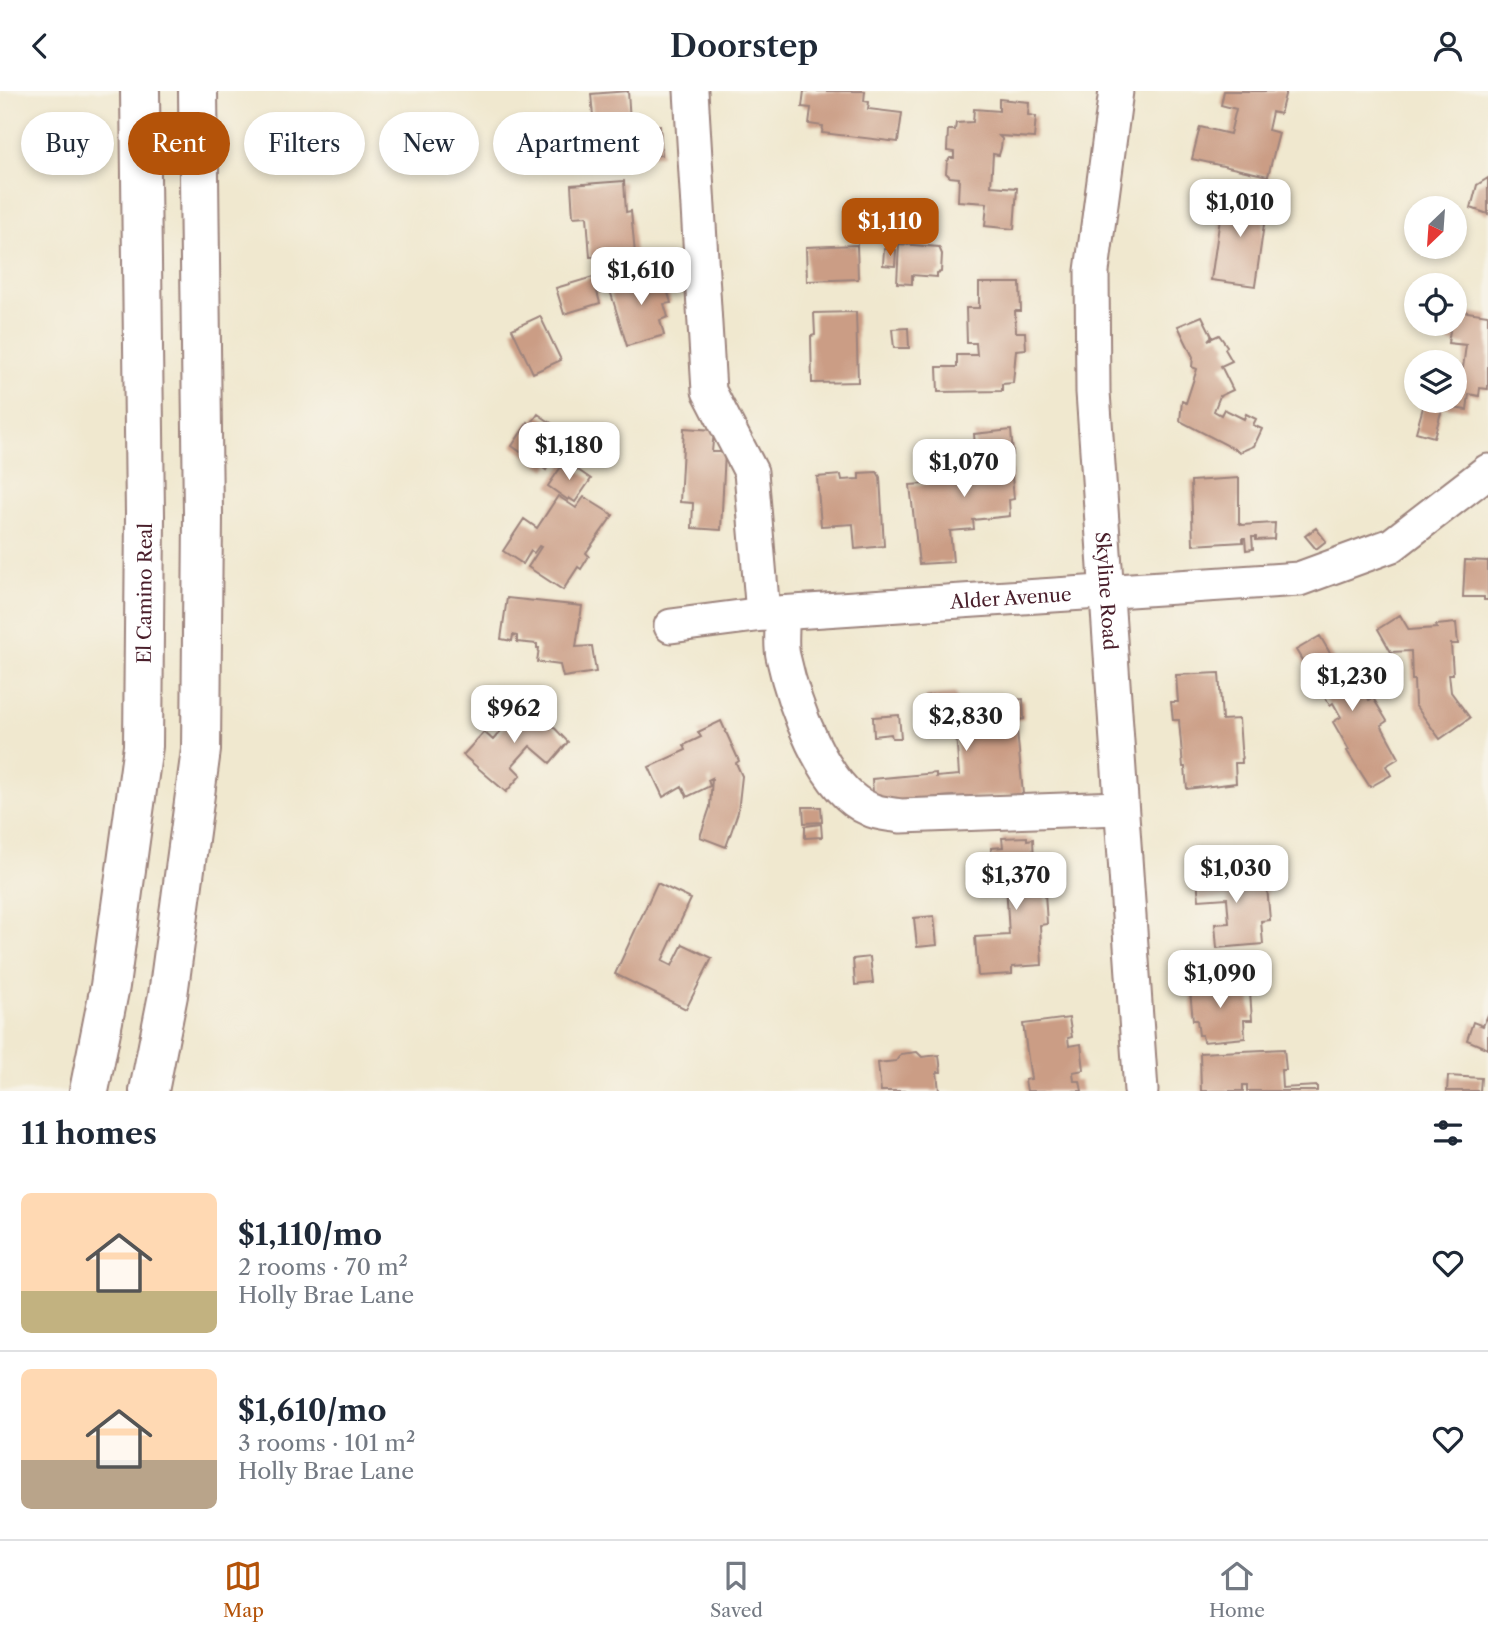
<!DOCTYPE html>
<meta charset="utf-8">
<style>
:root{--surface:#fff;--page:#f2f2f3;--text:#1f2937;--muted:#747a83;--line:#e0e1e3;--accent:#b45309}
body{margin:0;font-family:"Libre Caslon Text",serif;background:var(--page);color:var(--text);height:100vh;display:flex;flex-direction:column;font-size:26px;white-space:nowrap}
*{box-sizing:border-box;margin:0}
p{font-size:23px;color:var(--muted)}
.icon{flex:none;width:38px;height:38px;fill:none;stroke:currentColor;stroke-width:2;stroke-linecap:round;stroke-linejoin:round}
.map{position:relative;height:1000px;overflow:hidden}
.drawer{display:flex;flex-direction:column;background:var(--surface);flex:1}
.drawer>*{flex:none}
.top-card{position:absolute;left:21px;top:21px;width:700px;height:63px;display:flex;gap:14px}
.needle{width:46px;rotate:205deg}
.buttons{position:absolute;left:1404px;top:105px;display:grid;gap:14px}
.buttons a{display:grid;place-items:center;width:63px;height:63px;border-radius:50%;background:var(--surface);box-shadow:0 4px 10px #0003;font-size:35px}
.price{position:absolute;translate:-50% -60px;padding:0 16px;border-radius:14px;background:#fff;color:#222;font-size:23px;line-height:46px;filter:drop-shadow(0 2px 4px #0008)}
.price::after{content:'';position:absolute;left:50%;top:42px;width:21px;height:16px;margin-left:-10px;background:inherit;clip-path:polygon(0 0,100% 0,50% 100%)}
.price.active{background:var(--accent);color:#fff}
ul{padding:0;list-style:none}
li{display:flex;align-items:center;gap:21px;height:175px;padding:0 21px}
li+li{border-top:2px solid var(--line)}
li span{display:grid;place-items:center;flex:none;width:196px;height:140px;border-radius:10px;color:#555}
li>.icon{margin-inline-start:auto}
span .icon{width:84px;height:84px;fill:#fffc;stroke-width:1}
li b{font-size:30px}
h2{display:flex;justify-content:space-between;align-items:center;height:84px;padding:0 21px;font-size:30px}
.chip{padding:0 24px;border-radius:32px;background:var(--surface);box-shadow:0 4px 10px #0003;font-size:24px;line-height:63px}
.chip.active{background:var(--accent);color:#fff}
header{display:flex;justify-content:space-between;align-items:center;height:91px;padding:0 21px;background:var(--surface);font-size:32px;font-weight:600}
.dock{display:flex;justify-content:space-around;align-items:center;height:98px;border-top:2px solid var(--line);background:var(--surface);font-size:19px;color:var(--muted)}
.dock a{display:grid;justify-items:center;gap:4px}
.dock .active{color:var(--accent)}
.map>svg:first-child{display:block}
.building{fill:#cb9d85}
.lines{fill:none;stroke-linecap:round;stroke-linejoin:round}
.minor-casing{stroke:#9d847d;stroke-width:37}
.major-casing{stroke:#9d847d;stroke-width:42}
.minor{stroke:#fff;stroke-width:33}
.major{stroke:#fff;stroke-width:38}
.labels{text-anchor:middle;dominant-baseline:central;stroke-width:5;stroke-linejoin:round;paint-order:stroke}
.street-label{font-size:19px;fill:#4a1f2b;stroke:#f7f3e8}
</style>
<header><svg class="icon" aria-label="back" viewBox="0 0 24 24"><path d="M15 5l-7 7 7 7"/></svg>Doorstep<svg class="icon" aria-label="person" viewBox="0 0 24 24"><circle cx="12" cy="8" r="4"/><path d="M4 21q1-7 8-7t8 7"/></svg></header>
<div class="map">
<svg width="1488" height="1000" viewBox="0 0 1488 1000">
<rect width="100%" height="100%" fill="#f7f3e8"/>
<filter id="ink" filterUnits="userSpaceOnUse"><feTurbulence type="fractalNoise" baseFrequency=".0143" numOctaves="2"/><feDisplacementMap in="SourceGraphic" scale="14" xChannelSelector="R" yChannelSelector="G"/><feConvolveMatrix kernelMatrix="1 2 1 2 8 2 1 2 1" color-interpolation-filters="sRGB"/></filter>
<filter id="wash" filterUnits="userSpaceOnUse"><feTurbulence type="fractalNoise" baseFrequency=".00686" numOctaves="4" result="noise"/><feDisplacementMap in="SourceGraphic" scale="28" xChannelSelector="R" yChannelSelector="G"/><feGaussianBlur stdDeviation="1.57" result="paint"/><feColorMatrix in="noise" values="0 0 0 0 0 0 0 0 0 0 0 0 0 0 0 0 0 1.4 0 .05"/><feComposite in="paint" operator="in"/></filter>
<g filter="url(#wash)">
<rect width="100%" height="100%" fill="#f0e8cf"/>
<g id="blocks">
<path class="building" d="M 628,0 L 630,31 L 635,31 L 635,35 L 660,34 L 662,64 L 592,68 L 590,36 L 594,36 L 591,3 Z
M 804,0 L 865,0 L 864,10 L 869,11 L 868,18 L 902,22 L 898,51 L 822,42 L 823,35 L 809,33 L 811,17 L 802,16 Z
M 1224,0 L 1286,0 L 1280,23 L 1272,21 L 1268,39 L 1279,42 L 1268,85 L 1192,68 L 1200,36 L 1230,43 L 1236,18 L 1221,14 Z
M 999,8 L 1029,11 L 1028,24 L 1036,25 L 1034,47 L 999,45 L 1002,48 L 1001,57 L 999,64 L 993,63 L 991,95 L 1017,97 L 1014,138 L 985,135 L 987,112 L 958,110 L 959,87 L 950,86 L 946,82 L 947,71 L 950,67 L 954,67 L 954,61 L 947,60 L 948,39 L 955,39 L 956,32 L 973,31 L 974,18 L 999,20 Z
M 1488,87 L 1488,123 L 1471,117 L 1477,94 Z
M 624,90 L 626,121 L 631,120 L 635,163 L 590,166 L 587,125 L 573,126 L 571,94 Z
M 1224,100 L 1268,106 L 1255,195 L 1211,189 Z
M 899,153 L 939,156 L 942,163 L 941,181 L 937,182 L 937,186 L 912,184 L 912,193 L 897,192 Z
M 857,154 L 858,188 L 807,190 L 806,156 Z
M 884,158 L 896,159 L 895,175 L 883,174 Z
M 662,181 L 671,212 L 664,213 L 668,226 L 660,229 L 664,244 L 627,255 L 609,196 Z
M 593,186 L 600,212 L 564,223 L 556,197 Z
M 979,192 L 1020,192 L 1021,220 L 1015,220 L 1016,241 L 1025,241 L 1026,258 L 1016,259 L 1013,292 L 1002,293 L 1002,300 L 938,301 L 937,276 L 957,276 L 957,264 L 977,264 L 976,252 L 967,252 L 966,217 L 979,217 Z
M 1454,219 L 1488,224 L 1488,298 L 1480,297 L 1479,305 L 1469,303 L 1467,319 L 1438,315 L 1439,310 L 1454,310 L 1454,291 L 1461,292 L 1466,254 L 1448,252 L 1451,233 L 1454,233 Z
M 856,221 L 858,291 L 812,292 L 811,245 L 815,244 L 814,222 Z
M 540,225 L 561,269 L 533,282 L 512,238 Z
M 1202,225 L 1212,245 L 1208,249 L 1219,244 L 1227,255 L 1225,258 L 1232,270 L 1221,275 L 1233,299 L 1220,305 L 1214,320 L 1221,324 L 1224,318 L 1244,328 L 1246,323 L 1256,328 L 1253,334 L 1262,338 L 1254,355 L 1240,361 L 1180,330 L 1182,310 L 1186,312 L 1197,278 L 1192,276 L 1193,266 L 1178,235 Z
M 908,237 L 909,257 L 894,257 L 892,238 Z
M 1424,313 L 1442,318 L 1434,346 L 1416,341 Z
M 538,323 L 573,347 L 560,366 L 556,364 L 546,379 L 512,355 L 528,331 L 531,333 Z
M 684,337 L 714,339 L 712,361 L 725,361 L 721,439 L 692,437 L 693,412 L 680,411 Z
M 1011,339 L 1013,364 L 1010,364 L 1014,408 L 1009,409 L 1010,425 L 973,429 L 974,438 L 950,440 L 953,471 L 919,473 L 910,394 L 978,389 L 974,343 Z
M 565,370 L 591,388 L 575,411 L 569,407 L 568,409 L 548,395 Z
M 877,381 L 880,386 L 884,455 L 855,458 L 853,433 L 821,435 L 817,386 L 841,384 L 842,389 L 859,388 L 859,382 Z
M 1239,387 L 1239,432 L 1242,434 L 1275,432 L 1274,448 L 1256,449 L 1256,446 L 1252,446 L 1253,458 L 1246,459 L 1245,447 L 1243,447 L 1243,451 L 1193,454 L 1191,390 Z
M 558,405 L 576,417 L 584,406 L 613,424 L 586,462 L 589,465 L 581,478 L 578,476 L 563,499 L 528,476 L 541,456 L 539,455 L 534,462 L 531,460 L 523,473 L 503,460 L 524,428 L 537,437 Z
M 1316,437 L 1326,450 L 1316,458 L 1305,445 Z
M 1465,469 L 1488,470 L 1488,509 L 1484,509 L 1484,506 L 1463,506 Z
M 507,507 L 582,515 L 576,556 L 592,555 L 596,581 L 563,586 L 560,574 L 537,571 L 539,557 L 537,557 L 537,553 L 517,551 L 517,545 L 513,544 L 512,550 L 501,548 Z
M 1400,524 L 1409,539 L 1437,537 L 1436,534 L 1456,532 L 1458,553 L 1451,553 L 1453,583 L 1449,583 L 1451,601 L 1470,627 L 1440,648 L 1415,614 L 1414,589 L 1412,589 L 1411,560 L 1391,561 L 1378,538 Z
M 1320,545 L 1341,581 L 1350,575 L 1369,609 L 1373,607 L 1387,630 L 1381,634 L 1399,667 L 1386,675 L 1391,684 L 1370,696 L 1347,660 L 1349,659 L 1333,631 L 1341,626 L 1333,612 L 1330,614 L 1318,596 L 1296,559 Z
M 1219,582 L 1222,629 L 1239,628 L 1242,672 L 1235,672 L 1236,692 L 1187,698 L 1185,676 L 1183,676 L 1179,629 L 1173,629 L 1171,611 L 1178,611 L 1176,584 Z
M 956,602 L 957,608 L 961,608 L 962,613 L 1009,607 L 1010,609 L 1023,608 L 1024,628 L 1016,629 L 1023,703 L 953,708 L 953,705 L 942,706 L 942,709 L 874,714 L 872,688 L 936,682 L 936,686 L 959,684 L 956,641 L 929,643 L 926,605 Z
M 511,609 L 535,631 L 544,626 L 568,651 L 550,672 L 530,655 L 512,675 L 521,684 L 506,701 L 463,664 L 484,641 L 493,649 L 505,635 L 496,627 Z
M 899,624 L 901,647 L 892,647 L 891,643 L 874,645 L 873,626 Z
M 721,630 L 739,670 L 736,672 L 742,685 L 738,721 L 726,756 L 700,746 L 710,716 L 712,687 L 708,689 L 710,695 L 687,706 L 682,695 L 663,706 L 649,676 L 686,659 L 684,654 L 701,646 L 698,641 Z
M 803,716 L 821,716 L 822,731 L 804,732 Z
M 821,733 L 822,746 L 805,747 L 805,735 Z
M 1027,746 L 1027,749 L 1033,748 L 1034,772 L 1043,771 L 1047,833 L 1040,834 L 1042,874 L 1012,876 L 1012,883 L 978,885 L 975,846 L 1009,844 L 1005,775 L 992,776 L 991,757 L 1003,756 L 1002,747 Z
M 1224,774 L 1225,788 L 1266,785 L 1270,829 L 1261,830 L 1263,853 L 1217,857 L 1215,833 L 1229,832 L 1227,807 L 1199,809 L 1196,776 Z
M 657,792 L 691,808 L 662,870 L 672,875 L 683,853 L 712,867 L 686,918 L 615,883 Z
M 934,825 L 937,854 L 917,856 L 914,827 Z
M 870,866 L 873,892 L 855,894 L 853,868 Z
M 1231,887 L 1233,903 L 1250,901 L 1252,929 L 1244,929 L 1245,947 L 1203,951 L 1202,944 L 1199,944 L 1197,929 L 1193,929 L 1189,891 Z
M 1488,924 L 1488,958 L 1467,949 L 1473,931 L 1483,935 Z
M 1069,927 L 1072,946 L 1068,947 L 1069,955 L 1081,953 L 1084,979 L 1073,981 L 1074,990 L 1080,990 L 1082,1000 L 1027,1000 L 1025,989 L 1031,988 L 1023,933 Z
M 1284,958 L 1286,979 L 1281,979 L 1282,997 L 1317,995 L 1317,1000 L 1247,1000 L 1247,994 L 1243,994 L 1243,1000 L 1201,1000 L 1200,962 Z
M 917,961 L 922,966 L 939,964 L 941,981 L 937,981 L 939,1000 L 881,1000 L 878,972 L 896,970 L 901,963 Z
M 1448,985 L 1481,987 L 1480,1000 L 1447,1000 Z"/>
</g>
</g>
<g filter="url(#ink)">
<use href="#blocks" fill-opacity="0" stroke="#9d847d" stroke-width="2"/>
<g class="lines">
<g class="minor-casing">
<g id="minor">
<path d="M 691,0 L 709,300 L 751,381 L 763,523"/>
<path id="s1" d="M 1116,0 L 1092,180 L 1093,301 L 1141,1000"/>
<path d="M 782,522 C 783,536 780,552 783,565 C 793,611 823,699 869,718 C 878,723 891,723 901,725 L 1120,717"/>
<path id="s2" d="M 671,535 L 763,523 L 1299,488 L 1392,454 L 1488,380"/>
</g>
</g>
<g class="major-casing">
<g id="major">
<path id="s3" d="M 89,1000 L 110,895 L 143,655 L 145,424 L 140,0"/>
<path d="M 149,1000 L 168,904 L 201,659 L 203,424 L 198,0"/>
</g>
</g>
<use href="#minor" class="minor"/>
<use href="#major" class="major"/>
</g>
</g>
<g class="labels">
<g class="street-label">
<text stroke="none"><textPath href="#s1" startOffset="502">Skyline Road</textPath></text>
<text stroke="none"><textPath href="#s3" startOffset="502">El Camino Real</textPath></text>
<text stroke="none"><textPath href="#s2" startOffset="341">Alder Avenue</textPath></text>
</g>
</g>
</svg>
<div class="buttons">
<a><svg class="needle" viewBox="-14 -14 28 28"><path d="M0-13l5 13h-10z" fill="#e53935"/><path d="M0 13l5-13h-10z" fill="#747a83"/></svg></a>
<a><svg class="icon" aria-label="locate" viewBox="0 0 24 24"><circle cx="12" cy="12" r="6"/><path d="M12 2v4M12 18v4M2 12h4M18 12h4"/></svg></a>
<a><svg class="icon" aria-label="layers" viewBox="0 0 24 24"><path d="M12 4l9 5-9 5-9-5zM3 14l9 5 9-5"/></svg></a>
</div>
<b class="price" style="left:1240px;top:148px">$1,010</b>
<b class="price active" style="left:890px;top:167px">$1,110</b>
<b class="price" style="left:641px;top:216px">$1,610</b>
<b class="price" style="left:569px;top:391px">$1,180</b>
<b class="price" style="left:964px;top:408px">$1,070</b>
<b class="price" style="left:1352px;top:622px">$1,230</b>
<b class="price" style="left:514px;top:654px">$962</b>
<b class="price" style="left:966px;top:662px">$2,830</b>
<b class="price" style="left:1236px;top:814px">$1,030</b>
<b class="price" style="left:1016px;top:821px">$1,370</b>
<b class="price" style="left:1220px;top:919px">$1,090</b>
<div class="top-card">
<a class="chip">Buy</a>
<a class="chip active">Rent</a>
<a class="chip">Filters</a>
<a class="chip">New</a>
<a class="chip">Apartment</a>
</div>
</div>
<section class="drawer">
<h2>11 homes<svg class="icon" aria-label="filters" viewBox="0 0 24 24"><path d="M4 7h16M4 17h16"/><circle cx="9" cy="7" r="2"/><circle cx="15" cy="17" r="2"/></svg></h2>
<ul>
<li><span style="background:linear-gradient(#ffd9b3 70%,#c2b280 0)"><svg class="icon" aria-label="home" viewBox="0 0 24 24"><path d="M3 11l9-7 9 7M6 9v11h12V9"/></svg></span><div><b>$1,110/mo</b><p>2 rooms · 70 m²</p><p>Holly Brae Lane</p></div><svg class="icon" aria-label="heart" viewBox="0 0 24 24"><path d="M12 20l-8-8c-3-5 5-10 8-4 3-6 11-1 8 4z"/></svg></li>
<li><span style="background:linear-gradient(#ffd9b3 65%,#b9a48a 0)"><svg class="icon" aria-label="home" viewBox="0 0 24 24"><path d="M3 11l9-7 9 7M6 9v11h12V9"/></svg></span><div><b>$1,610/mo</b><p>3 rooms · 101 m²</p><p>Holly Brae Lane</p></div><svg class="icon" aria-label="heart" viewBox="0 0 24 24"><path d="M12 20l-8-8c-3-5 5-10 8-4 3-6 11-1 8 4z"/></svg></li>
</ul>
</section>
<nav class="dock">
<a class="active"><svg class="icon" aria-label="map" viewBox="0 0 24 24"><path d="M3 6l6-2 6 2 6-2v14l-6 2-6-2-6 2zM9 4v14M15 6v14"/></svg>Map</a>
<a><svg class="icon" aria-label="saved" viewBox="0 0 24 24"><path d="M7 4h10v16l-5-4-5 4z"/></svg>Saved</a>
<a><svg class="icon" aria-label="home" viewBox="0 0 24 24"><path d="M3 11l9-7 9 7M6 9v11h12V9"/></svg>Home</a>
</nav>
